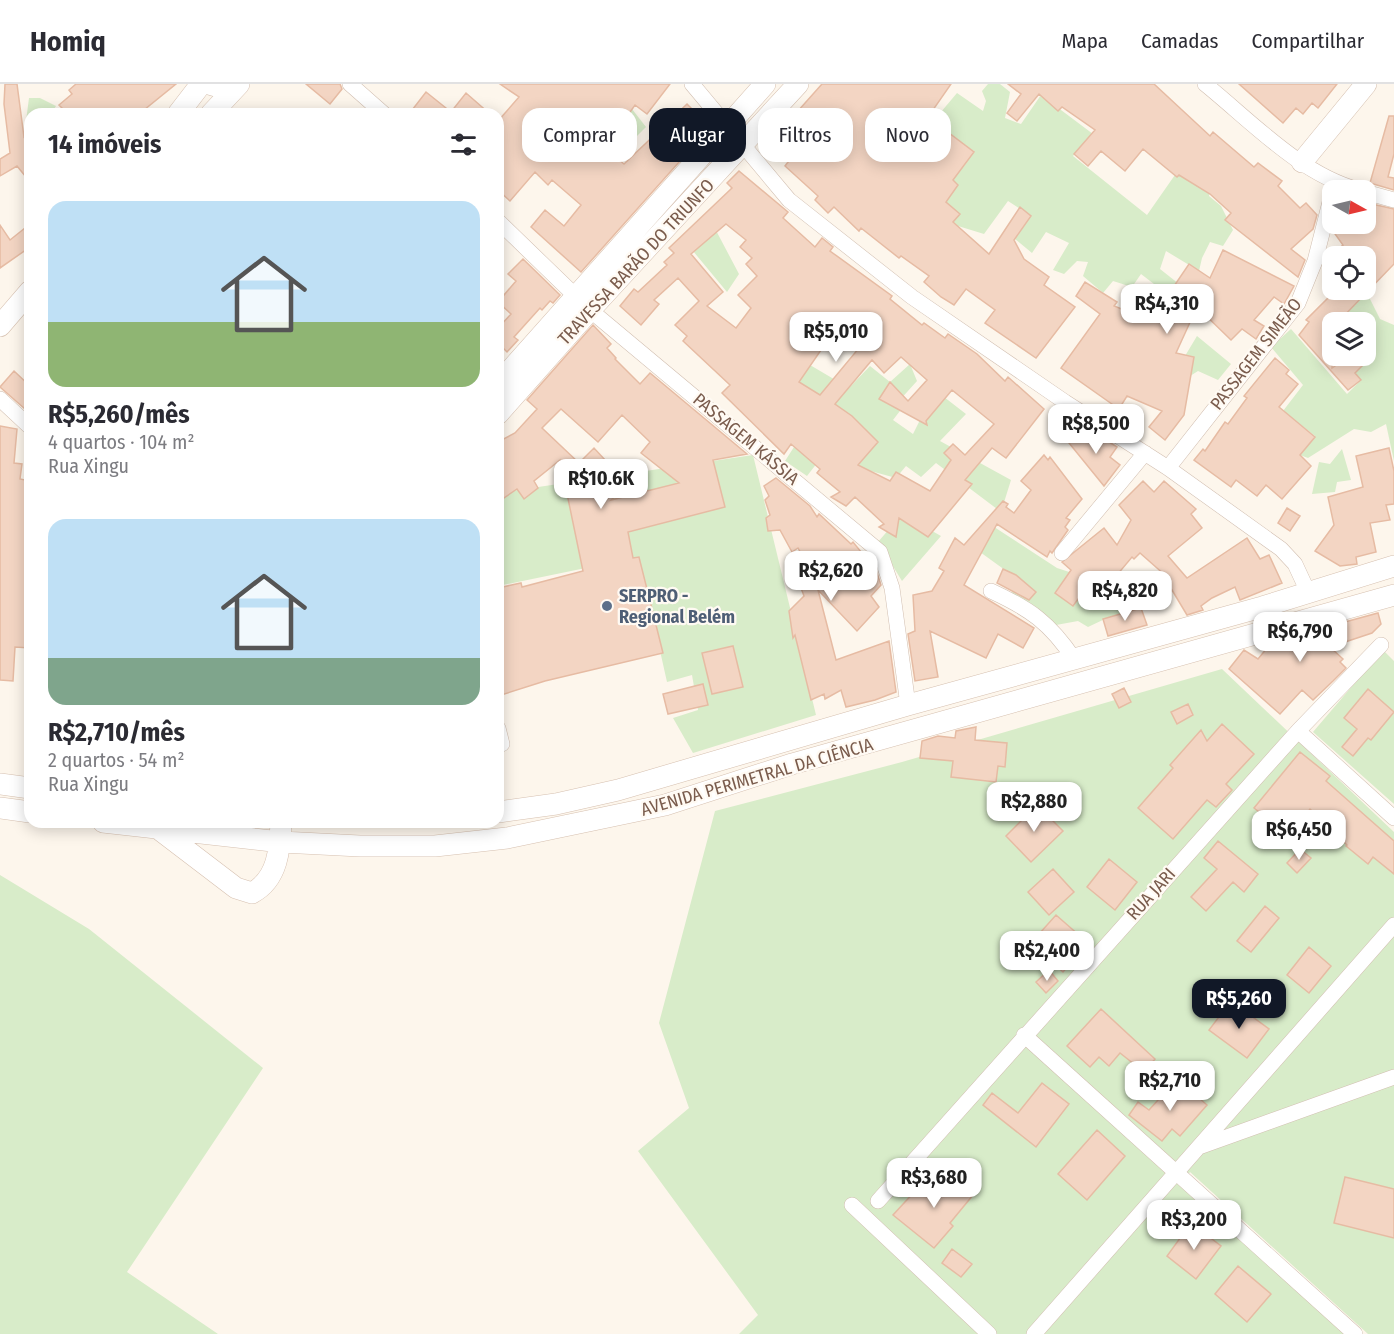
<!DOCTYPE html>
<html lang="pt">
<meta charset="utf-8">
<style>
:root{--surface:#fff;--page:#f2f2f3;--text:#2b2b33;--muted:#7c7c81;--line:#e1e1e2;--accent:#111827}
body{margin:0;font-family:"Fira Sans Condensed",sans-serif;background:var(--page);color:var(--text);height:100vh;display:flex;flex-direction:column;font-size:22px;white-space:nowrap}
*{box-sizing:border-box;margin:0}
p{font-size:20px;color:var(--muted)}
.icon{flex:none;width:33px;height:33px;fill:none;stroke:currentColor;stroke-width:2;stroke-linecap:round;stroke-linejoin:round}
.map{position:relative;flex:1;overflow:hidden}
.side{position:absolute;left:24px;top:24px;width:480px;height:720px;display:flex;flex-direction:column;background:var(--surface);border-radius:18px;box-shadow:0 3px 15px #0003}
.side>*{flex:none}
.hud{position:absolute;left:522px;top:24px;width:570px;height:54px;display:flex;gap:12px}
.needle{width:39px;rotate:98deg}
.fabs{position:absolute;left:1322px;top:96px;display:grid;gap:12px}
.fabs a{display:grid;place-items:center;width:54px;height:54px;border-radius:12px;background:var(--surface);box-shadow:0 3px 15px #0003;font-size:30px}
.price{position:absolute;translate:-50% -51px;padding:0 14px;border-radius:12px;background:#fff;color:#222;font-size:20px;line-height:39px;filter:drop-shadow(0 2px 3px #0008)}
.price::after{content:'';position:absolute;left:50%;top:36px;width:18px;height:14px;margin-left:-9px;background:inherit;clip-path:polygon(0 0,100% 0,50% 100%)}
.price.selected{background:var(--accent);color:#fff}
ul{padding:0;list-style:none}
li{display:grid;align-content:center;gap:12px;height:318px;padding:0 24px}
li span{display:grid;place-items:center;height:186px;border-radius:18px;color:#555}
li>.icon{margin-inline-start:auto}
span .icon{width:108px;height:108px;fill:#fffc;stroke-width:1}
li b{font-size:26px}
h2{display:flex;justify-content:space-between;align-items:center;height:72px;padding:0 24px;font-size:26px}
.tag{padding:0 21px;border-radius:18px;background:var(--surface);box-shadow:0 3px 15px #0003;font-size:21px;line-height:54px}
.tag.selected{background:var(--accent);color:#fff}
header{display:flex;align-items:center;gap:36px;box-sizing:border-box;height:84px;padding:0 30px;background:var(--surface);border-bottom:2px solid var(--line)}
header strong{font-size:28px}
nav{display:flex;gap:33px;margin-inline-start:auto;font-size:21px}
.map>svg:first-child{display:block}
.green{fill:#d8ecc9}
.building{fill:#f3d5c3;stroke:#e6bba3;stroke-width:1.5;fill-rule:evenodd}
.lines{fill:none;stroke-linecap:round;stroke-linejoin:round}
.street-casing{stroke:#d1beb0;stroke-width:16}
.secondary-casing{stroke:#d6c0b0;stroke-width:22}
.street{stroke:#fff;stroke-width:15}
.secondary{stroke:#fff;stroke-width:21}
.service-dot{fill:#5c6f8a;stroke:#fffaf3;stroke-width:2}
.labels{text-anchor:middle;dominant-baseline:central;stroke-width:4.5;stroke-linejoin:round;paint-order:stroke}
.street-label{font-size:18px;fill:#7a5c4d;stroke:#fffaf3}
.service-label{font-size:18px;font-weight:bold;fill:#4e5e75;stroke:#fffaf3;text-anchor:start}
</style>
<header>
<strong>Homiq</strong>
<nav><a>Mapa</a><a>Camadas</a><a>Compartilhar</a></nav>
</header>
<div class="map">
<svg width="1394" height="1250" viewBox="0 0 1394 1250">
<rect width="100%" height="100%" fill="#fdf6ec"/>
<path class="green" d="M 988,0 L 1000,0 L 1010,8 L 1005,34 L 1021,40 L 1041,11 L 1093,50 L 1073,72 L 1147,131 L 1177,88 L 1211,96 L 1209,112 L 1221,122 L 1233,146 L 1223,162 L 1210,158 L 1202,174 L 1199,187 L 1166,167 L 1160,185 L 1179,200 L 1167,210 L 1141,190 L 1132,203 L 1113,197 L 1103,209 L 1083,192 L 1088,178 L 1077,177 L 1064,190 L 1053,186 L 1069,159 L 1046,148 L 1032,169 L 1015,155 L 1031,132 L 1008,117 L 984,150 L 958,142 L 936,123 L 932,67 L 964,82 L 974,67 L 930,41 L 957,9 L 983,27 L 986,17 L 982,7 Z
M 579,4 L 632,25 L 646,43 L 627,62 Z
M 29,14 L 40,14 L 56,22 L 51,30 L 30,30 L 30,39 L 26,37 Z
M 711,137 L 739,190 L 727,208 L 688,161 Z
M 1367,209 L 1380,235 L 1394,241 L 1394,377 L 1386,340 L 1371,348 L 1354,345 L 1308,374 L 1300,371 L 1315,352 L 1283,327 L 1303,301 L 1271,263 L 1291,245 L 1347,310 L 1361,296 L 1355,289 L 1371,272 L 1365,265 L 1365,238 L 1338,238 Z
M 1197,252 L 1231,280 L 1218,296 L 1198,287 L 1187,294 L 1182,277 Z
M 910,280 L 917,297 L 898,318 L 903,323 L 893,336 L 913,350 L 935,306 L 966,330 L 940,357 L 1011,396 L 1001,428 L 936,379 L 921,393 L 906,382 L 896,394 L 867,386 L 850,391 L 878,358 L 853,333 L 807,392 L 785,377 L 794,363 L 803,370 L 827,316 L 813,307 L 795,303 L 810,281 L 849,304 L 870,282 L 890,298 Z
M 1342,365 L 1351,396 L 1337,398 L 1335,408 L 1312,410 L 1319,378 L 1330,380 Z
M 753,371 L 816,631 L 693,669 L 673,634 L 698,626 L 692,591 L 667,598 L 639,473 L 498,502 L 498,409 Z
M 902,430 L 941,452 L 902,497 L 878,458 Z
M 988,439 L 1057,484 L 1118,504 L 1145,524 L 1107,534 L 1088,543 L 1078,537 L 1056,541 L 1011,510 L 1020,497 L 980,468 Z
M 1383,566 L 1394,577 L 1394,720 L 1313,648 Z
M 1222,585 L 1394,748 L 1394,1250 L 1368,1250 L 1190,1088 L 1184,1096 L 1347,1250 L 739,1250 L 758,1231 L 638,1067 L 689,1024 L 659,939 L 715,727 L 902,678 Z
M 0,791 L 89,845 L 263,984 L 127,1188 L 218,1250 L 0,1250 Z"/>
<path class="building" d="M 5,0 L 17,0 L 24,53 L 30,47 L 30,98 L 17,82 L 0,92 L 0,75 L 10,69 L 4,20 Z
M 76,0 L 176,0 L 139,30 L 68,30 L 59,21 L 72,10 L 69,6 Z
M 306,0 L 340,0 L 342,5 L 330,20 Z
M 500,0 L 670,0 L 647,30 L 635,21 L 618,45 L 628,55 L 615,72 L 624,80 L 687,20 L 701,34 L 705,30 L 713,40 L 581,188 L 531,143 L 545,126 L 564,142 L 581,121 L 552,96 L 548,101 L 535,88 L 510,117 L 498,106 L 498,37 L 519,13 Z
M 822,0 L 951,0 L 928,33 L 974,68 L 953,96 L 958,101 L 946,118 L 960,130 L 953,138 L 989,170 L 1020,123 L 1031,132 L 1014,156 L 1024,175 L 1049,193 L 1044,201 L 1075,223 L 1036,274 L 985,239 L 995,226 L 966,205 L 954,221 L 941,213 L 924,198 L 929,192 L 901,172 L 899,174 L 861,144 L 859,147 L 834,123 L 828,129 L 815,116 L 818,112 L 785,82 L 788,78 L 772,64 L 776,60 L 769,54 L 778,43 L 781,46 Z
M 1008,0 L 1154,0 L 1210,52 L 1213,48 L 1254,83 L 1258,79 L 1282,97 L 1278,102 L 1300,124 L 1306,119 L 1317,131 L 1313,145 L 1291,165 L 1305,176 L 1298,193 L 1225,136 L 1231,129 L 1210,110 L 1179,91 L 1177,93 L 1143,65 L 1125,87 L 1101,67 L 1088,82 L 1074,70 L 1095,46 L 1062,23 L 1058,27 L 1039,10 L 1017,37 L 1007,29 L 1021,10 Z
M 1239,0 L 1337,0 L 1318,24 L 1312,19 L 1303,30 L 1296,24 L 1283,39 Z
M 426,8 L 451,28 L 466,9 L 490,30 L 409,30 Z
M 1389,32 L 1394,32 L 1394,70 L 1388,93 L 1394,94 L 1394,106 L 1370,99 Z
M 739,87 L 788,128 L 783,134 L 815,163 L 822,154 L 833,163 L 830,167 L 892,212 L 890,215 L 922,241 L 924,239 L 945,254 L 948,250 L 977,270 L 1005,297 L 1008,293 L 1044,325 L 1006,374 L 992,364 L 965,396 L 972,400 L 928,453 L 899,434 L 896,453 L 879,443 L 884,440 L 855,413 L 846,422 L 831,413 L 840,408 L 817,389 L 820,385 L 791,360 L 784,370 L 722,309 L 730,301 L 683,257 L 687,252 L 675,241 L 699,217 L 678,194 L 654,216 L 659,220 L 641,241 L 620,222 L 634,205 L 638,208 L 667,181 L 664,178 L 674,169 L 669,164 L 732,104 L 727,99 ZM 726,140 L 746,156 L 740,163 L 752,174 L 746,180 L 757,192 L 738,211 L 751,224 L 736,244 L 707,222 L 723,208 L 691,170 ZM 843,234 L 869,252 L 820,311 L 799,298 ZM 901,273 L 927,296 L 908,317 L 890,298 L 879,315 L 927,341 L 926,337 L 952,306 L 994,340 L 965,371 L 953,360 L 944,369 L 951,376 L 930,407 L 896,388 L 890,397 L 858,381 L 878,358 L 852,332 L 835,320 L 872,276 L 884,289 Z
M 1372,120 L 1394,125 L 1394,180 L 1338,238 L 1332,238 L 1332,284 L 1349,272 L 1372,272 L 1355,289 L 1361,296 L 1348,306 L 1299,251 L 1309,238 L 1306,236 L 1336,206 L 1365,206 L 1365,172 L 1330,172 L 1343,161 L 1333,147 L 1335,140 L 1365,140 L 1365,137 L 1370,137 Z
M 30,140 L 30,163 L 0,184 L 0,141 L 10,156 Z
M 1223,166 L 1294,202 L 1284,220 L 1274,213 L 1254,236 L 1264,242 L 1256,255 L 1242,245 L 1231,256 L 1197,223 L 1176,269 L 1194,273 L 1184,331 L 1165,356 L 1149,343 L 1162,327 L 1127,312 L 1119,325 L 1061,284 L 1100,230 L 1076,212 L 1085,198 L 1117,218 L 1114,222 L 1142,233 L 1154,205 L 1168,211 L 1189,180 L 1210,194 Z
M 523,175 L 560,211 L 553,219 L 550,217 L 542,226 L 540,224 L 514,253 L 518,256 L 507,268 L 498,259 L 498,244 L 511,230 L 498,218 L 516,197 L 508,190 Z
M 593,241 L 611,260 L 607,264 L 616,274 L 615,275 L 640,300 L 650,289 L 747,370 L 713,376 L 725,423 L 628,448 L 633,474 L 639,473 L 663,569 L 545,597 L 498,612 L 498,504 L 521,499 L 522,503 L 583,487 L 560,376 L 534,397 L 538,404 L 524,415 L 517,405 L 498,418 L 498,358 L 515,349 L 537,325 L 527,316 ZM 561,325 L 598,358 L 622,331 L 650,358 L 641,369 L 679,399 L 611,416 L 620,407 L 617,393 L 619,391 L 594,364 L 579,379 L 542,344 Z
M 1275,274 L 1289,286 L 1286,290 L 1298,300 L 1279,323 L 1315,353 L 1300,371 L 1311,382 L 1282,415 L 1266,401 L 1257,412 L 1236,396 L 1231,403 L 1194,376 L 1203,365 L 1205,367 L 1225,338 L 1228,340 L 1247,314 L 1244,312 Z
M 14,287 L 30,302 L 30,319 L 25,325 L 0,303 Z
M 0,342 L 17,345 L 14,379 L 22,380 L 20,395 L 30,397 L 30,564 L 15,563 L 13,597 L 0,596 Z
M 1092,347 L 1117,363 L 1110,373 L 1120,381 L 1104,402 L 1069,359 L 1077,348 L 1086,355 Z
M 1389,364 L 1394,387 L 1394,420 L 1386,421 L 1390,436 L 1370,439 L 1376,468 L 1356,473 L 1357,480 L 1340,482 L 1315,467 L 1334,441 L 1328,413 L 1363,403 L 1356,372 Z
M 1044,371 L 1048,376 L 1050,373 L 1082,415 L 1066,434 L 1070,436 L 1065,443 L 1068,446 L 1052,469 L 1050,467 L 1047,473 L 997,440 L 964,501 L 1034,544 L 1023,564 L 998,550 L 986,574 L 930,547 L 938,593 L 915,597 L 908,550 L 915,547 L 913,511 L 932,507 L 944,487 L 939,484 L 955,454 L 964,461 L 1003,417 L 1008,420 L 1006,423 L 1014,429 L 1031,406 L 1021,397 Z
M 776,394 L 810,422 L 817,433 L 819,430 L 851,460 L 853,458 L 866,474 L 869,471 L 872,474 L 881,501 L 871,512 L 879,523 L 857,547 L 818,506 L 836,576 L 889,557 L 896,608 L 875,616 L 846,623 L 841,606 L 825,615 L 824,610 L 811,616 L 795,551 L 793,554 L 789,527 L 804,512 L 801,504 L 814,493 L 798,464 L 792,468 L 780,446 L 768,447 L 766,434 L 770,431 L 765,416 L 769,412 L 764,402 Z
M 1143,397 L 1154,408 L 1164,397 L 1196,425 L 1191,430 L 1202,444 L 1168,472 L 1187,494 L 1247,454 L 1260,475 L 1269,471 L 1282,499 L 1240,516 L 1235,503 L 1212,514 L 1201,522 L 1203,526 L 1187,531 L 1172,506 L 1153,523 L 1144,513 L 1166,492 L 1140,469 L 1134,475 L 1132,473 L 1101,510 L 1089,500 L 1073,522 L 1055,509 L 1071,486 L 1062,478 L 1104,444 L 1117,461 L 1131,436 L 1119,421 Z
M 1287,424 L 1300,432 L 1290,447 L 1278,439 Z
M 1003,485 L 1016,491 L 1036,508 L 1029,516 L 997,499 Z
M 1141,524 L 1147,541 L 1108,552 L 1103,535 Z
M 1378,529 L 1381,540 L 1372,549 L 1330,563 L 1343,575 L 1340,578 L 1346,584 L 1333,597 L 1313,616 L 1302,606 L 1280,630 L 1229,585 L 1244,566 L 1258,575 L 1272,558 Z
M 733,562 L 743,603 L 712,610 L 702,569 Z
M 703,600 L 708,621 L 668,630 L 663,610 Z
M 1124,604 L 1131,618 L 1119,624 L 1112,610 Z
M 1368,605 L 1394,628 L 1371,656 L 1368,654 L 1353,672 L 1342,663 L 1357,645 L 1344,634 Z
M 1188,620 L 1193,631 L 1177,640 L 1171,628 Z
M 1222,640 L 1254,670 L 1226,700 L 1232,706 L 1216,723 L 1207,716 L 1173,755 L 1138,724 L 1173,684 L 1170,681 L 1201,646 L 1207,657 Z
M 976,643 L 975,656 L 1007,659 L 1005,683 L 998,682 L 996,698 L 951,693 L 953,677 L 920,674 L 922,657 L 938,652 L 955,654 L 956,647 Z
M 1300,668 L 1330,692 L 1326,697 L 1394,757 L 1394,790 L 1373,773 L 1368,780 L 1346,762 L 1347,761 L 1310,725 L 1289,752 L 1254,724 Z
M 1037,721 L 1063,747 L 1031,778 L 1006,752 Z
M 1218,757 L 1258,790 L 1244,808 L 1233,798 L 1206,827 L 1191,813 L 1217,785 L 1204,774 Z
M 1300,765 L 1311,774 L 1297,789 L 1287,779 Z
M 1109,775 L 1137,798 L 1115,826 L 1087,803 Z
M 1053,785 L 1074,808 L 1049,831 L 1028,808 Z
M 1265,822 L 1279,834 L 1251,868 L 1237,857 Z
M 1056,831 L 1088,859 L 1063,888 L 1031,859 Z
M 1309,863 L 1331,882 L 1309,909 L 1287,891 Z
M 1049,886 L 1058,897 L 1046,909 L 1036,898 Z
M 1231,917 L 1269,945 L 1247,974 L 1209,946 Z
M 1101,925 L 1155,975 L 1144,988 L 1120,969 L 1109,982 L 1099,973 L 1090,983 L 1067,962 Z
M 1177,995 L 1207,1021 L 1180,1052 L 1172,1045 L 1162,1057 L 1129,1031 L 1138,1018 L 1149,1026 Z
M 1042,999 L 1069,1020 L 1036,1063 L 983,1021 L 992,1009 L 1018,1029 Z
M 1097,1046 L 1125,1072 L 1087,1116 L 1058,1090 Z
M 946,1090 L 973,1111 L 950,1139 L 953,1142 L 934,1164 L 893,1131 L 929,1092 L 939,1099 Z
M 1345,1093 L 1394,1105 L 1394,1154 L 1334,1139 Z
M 1191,1139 L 1221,1162 L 1196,1195 L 1167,1172 Z
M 952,1165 L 972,1180 L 961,1193 L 942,1179 Z
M 1238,1182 L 1271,1210 L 1247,1238 L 1215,1210 Z"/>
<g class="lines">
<g class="street-casing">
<path id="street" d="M 198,0 L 230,9
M 350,0 L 384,30
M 692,0 L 789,116 L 912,213 L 1065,318 L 1168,384 L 1281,465 L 1295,480 L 1308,508
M 1205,0 C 1252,38 1300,90 1359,106
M 1365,108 L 1394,116
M 498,137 L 590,226 L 880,468 L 892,504 L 908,621
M 0,315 L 30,343
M 1168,384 L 1298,219 L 1315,177 L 1332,110
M 1062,469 L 1145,369
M 991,507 C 1030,525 1050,539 1074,575
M 498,644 L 502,660
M 1298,647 L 1394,734
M 1024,951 L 1355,1250
M 1199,1063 L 1394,993
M 878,1117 L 1298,647 L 1381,561
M 852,1121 L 989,1250
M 1034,1250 L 1394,841"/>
</g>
<g class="secondary-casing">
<path id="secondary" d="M 178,30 L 201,0
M 211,30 L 239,0
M 1302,78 L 1366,0
M 0,242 L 30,207
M 498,300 L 765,0
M 498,330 L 590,226 L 798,0
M 0,700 L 30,704
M 0,724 L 30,728
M 498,728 L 556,720 L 618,706 L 908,621 L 1262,523 L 1394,482
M 103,738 L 281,758 L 360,762 L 435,762 L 507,754 L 665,721 L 792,680 L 1394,511
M 160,746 L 236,804 L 252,809 C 278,795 280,765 281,738"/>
</g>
<use href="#street" class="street"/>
<use href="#secondary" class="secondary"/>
</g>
<circle class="service-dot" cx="607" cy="522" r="6"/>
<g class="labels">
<g class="street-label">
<text transform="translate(636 178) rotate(-47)">TRAVESSA BARÃO DO TRIUNFO</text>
<text transform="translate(1256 270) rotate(-52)">PASSAGEM SIMEÃO</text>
<text transform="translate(746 355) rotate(40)">PASSAGEM KÁSSIA</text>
<text transform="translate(757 693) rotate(-16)">AVENIDA PERIMETRAL DA CIÊNCIA</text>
<text transform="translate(1151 810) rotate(-48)">RUA JARI</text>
</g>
<g class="service-label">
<text x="619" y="512">SERPRO -<tspan x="619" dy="21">Regional Belém</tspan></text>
</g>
</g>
</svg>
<div class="fabs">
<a><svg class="needle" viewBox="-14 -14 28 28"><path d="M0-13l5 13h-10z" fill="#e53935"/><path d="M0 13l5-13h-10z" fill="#7c7c81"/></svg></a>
<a><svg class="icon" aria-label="locate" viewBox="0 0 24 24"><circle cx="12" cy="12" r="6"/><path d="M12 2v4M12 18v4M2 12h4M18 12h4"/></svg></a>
<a><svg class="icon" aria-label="layers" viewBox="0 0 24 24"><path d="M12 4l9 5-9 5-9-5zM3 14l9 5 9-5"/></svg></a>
</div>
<b class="price" style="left:1167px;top:251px">R$4,310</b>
<b class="price" style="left:836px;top:279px">R$5,010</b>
<b class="price" style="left:1096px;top:371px">R$8,500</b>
<b class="price" style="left:601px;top:426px">R$10.6K</b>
<b class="price" style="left:831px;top:518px">R$2,620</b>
<b class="price" style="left:1125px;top:538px">R$4,820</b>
<b class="price" style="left:1300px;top:579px">R$6,790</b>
<b class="price" style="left:1034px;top:749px">R$2,880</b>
<b class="price" style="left:1299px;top:777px">R$6,450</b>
<b class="price" style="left:1047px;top:898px">R$2,400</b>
<b class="price selected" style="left:1239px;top:946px">R$5,260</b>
<b class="price" style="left:1170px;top:1028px">R$2,710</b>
<b class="price" style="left:934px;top:1125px">R$3,680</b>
<b class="price" style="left:1194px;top:1167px">R$3,200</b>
<div class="hud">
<a class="tag">Comprar</a>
<a class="tag selected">Alugar</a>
<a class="tag">Filtros</a>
<a class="tag">Novo</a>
</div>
<section class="side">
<h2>14 imóveis<svg class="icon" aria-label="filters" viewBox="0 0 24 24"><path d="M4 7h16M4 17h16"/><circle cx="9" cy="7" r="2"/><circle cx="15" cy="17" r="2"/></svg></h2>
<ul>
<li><span style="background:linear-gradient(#bfe0f5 65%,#8fb573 0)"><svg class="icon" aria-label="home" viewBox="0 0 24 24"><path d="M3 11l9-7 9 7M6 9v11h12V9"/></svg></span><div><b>R$5,260/mês</b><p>4 quartos · 104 m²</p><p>Rua Xingu</p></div></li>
<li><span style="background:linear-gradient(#bfe0f5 75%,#7fa58c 0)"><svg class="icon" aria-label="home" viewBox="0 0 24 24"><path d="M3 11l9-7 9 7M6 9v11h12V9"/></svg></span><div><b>R$2,710/mês</b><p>2 quartos · 54 m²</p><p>Rua Xingu</p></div></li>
</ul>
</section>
</div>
